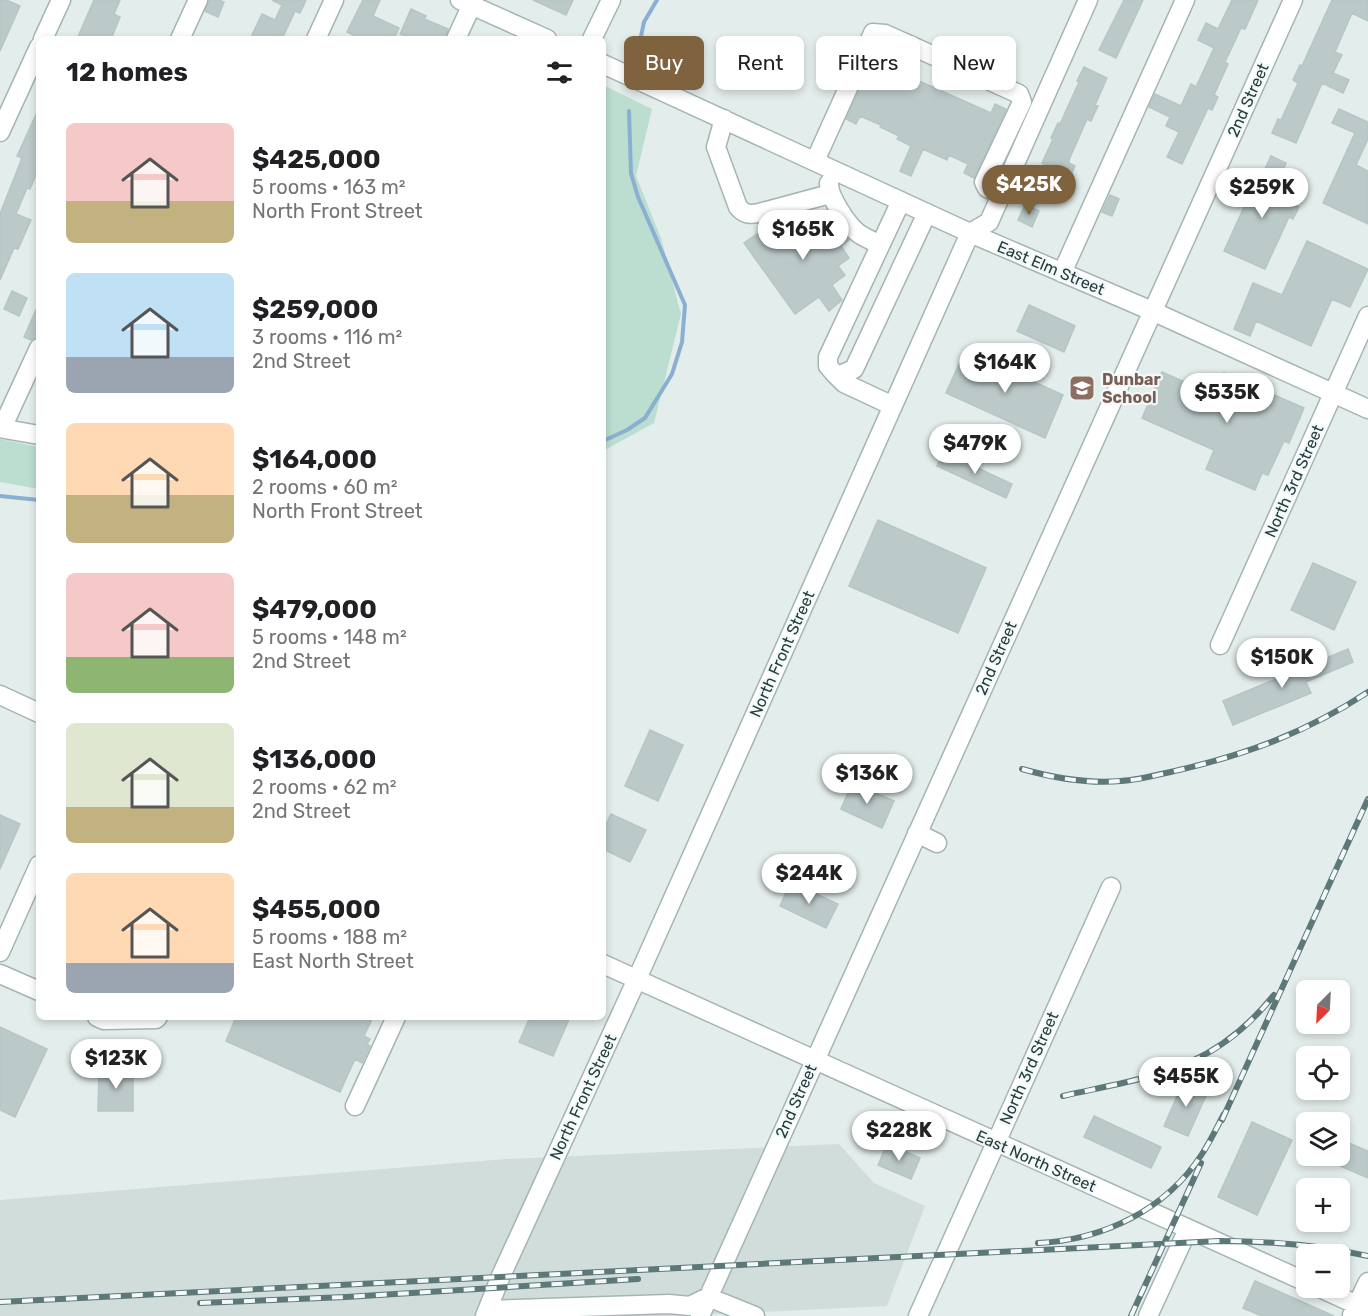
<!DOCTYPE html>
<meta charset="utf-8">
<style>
:root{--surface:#fff;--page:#f2f2f2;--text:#202124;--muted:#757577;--accent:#7e633e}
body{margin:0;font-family:Rubik,sans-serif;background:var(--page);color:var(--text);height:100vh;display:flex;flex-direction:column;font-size:22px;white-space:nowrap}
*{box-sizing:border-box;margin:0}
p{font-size:20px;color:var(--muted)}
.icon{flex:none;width:33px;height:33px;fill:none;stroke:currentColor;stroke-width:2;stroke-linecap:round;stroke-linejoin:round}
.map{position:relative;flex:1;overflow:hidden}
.details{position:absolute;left:36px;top:36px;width:570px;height:984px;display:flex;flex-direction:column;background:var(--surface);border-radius:9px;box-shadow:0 3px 9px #0003}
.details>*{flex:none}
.guide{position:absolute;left:624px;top:36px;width:570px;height:54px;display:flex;gap:12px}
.needle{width:39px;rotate:204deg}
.buttons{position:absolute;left:1296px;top:980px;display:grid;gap:12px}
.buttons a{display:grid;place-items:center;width:54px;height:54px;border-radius:9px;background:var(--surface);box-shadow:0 3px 9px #0003;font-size:30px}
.price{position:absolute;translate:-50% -51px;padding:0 14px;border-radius:21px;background:#fff;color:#222;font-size:20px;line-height:39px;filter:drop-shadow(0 2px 3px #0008)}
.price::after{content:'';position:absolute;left:50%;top:36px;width:18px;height:14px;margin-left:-9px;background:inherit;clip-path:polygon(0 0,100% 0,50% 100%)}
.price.active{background:var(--accent);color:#fff}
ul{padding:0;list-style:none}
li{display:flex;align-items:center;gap:18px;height:150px;padding:0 30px}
li span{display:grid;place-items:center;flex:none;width:168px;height:120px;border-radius:9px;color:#555}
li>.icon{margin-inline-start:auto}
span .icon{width:72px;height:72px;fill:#fffc;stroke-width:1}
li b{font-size:26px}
h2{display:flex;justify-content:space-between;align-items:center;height:72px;padding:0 30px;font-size:26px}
.tag{padding:0 21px;border-radius:9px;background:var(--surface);box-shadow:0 3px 9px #0003;font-size:21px;line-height:54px}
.tag.active{background:var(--accent);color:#fff}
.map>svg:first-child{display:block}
.built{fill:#d1dddb}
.green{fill:#bcded0}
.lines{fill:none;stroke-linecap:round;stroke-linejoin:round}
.stream{stroke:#8bafd1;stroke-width:4}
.building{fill:#bbcac9;stroke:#b5c6c5;stroke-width:1.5}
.minor-casing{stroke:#a6b4b4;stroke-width:21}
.minor{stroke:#fff;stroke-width:18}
.rail-casing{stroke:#5d7879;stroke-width:6}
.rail{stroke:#f3f9f8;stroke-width:4;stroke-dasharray:11;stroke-linecap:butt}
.labels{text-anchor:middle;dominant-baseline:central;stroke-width:4.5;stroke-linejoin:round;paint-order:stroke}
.street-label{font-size:16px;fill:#233c3e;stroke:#f3f9f8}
.education-label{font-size:16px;font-weight:bold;fill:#785e54;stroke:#f3f9f8;text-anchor:start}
</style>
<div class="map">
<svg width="1368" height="1316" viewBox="0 0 1368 1316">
<rect width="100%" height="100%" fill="#e3edec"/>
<path class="built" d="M 839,1144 L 874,1183 L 925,1206 L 887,1306 L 678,1316 L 0,1316 L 0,1200 L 506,1159 Z"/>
<path class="green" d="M 603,85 L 652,109 L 636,176 L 661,238 L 681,314 L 654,423 L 603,451 Z
M 0,439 L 39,447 L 39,489 L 0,482 Z"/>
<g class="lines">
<path class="stream" d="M 639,46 L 644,22 L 657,0
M 603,441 L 627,430 L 645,418 L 672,374 L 682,342 L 685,305 L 638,197 L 631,173 L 629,111
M 0,496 L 39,500"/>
</g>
<path class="building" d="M 0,0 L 6,0 L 20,6 L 0,51 Z
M 94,0 L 120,0 L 114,14 L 120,17 L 111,39 L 77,39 Z
M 209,0 L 219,0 L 224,2 L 218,17 L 205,11 Z
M 272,0 L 306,0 L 300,13 L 295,11 L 282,39 L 250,39 L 262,14 L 275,20 L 282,5 Z
M 363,0 L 380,0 L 373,16 L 399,28 L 394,39 L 361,39 L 347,32 Z
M 533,0 L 573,0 L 566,15 Z
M 1124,0 L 1143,0 L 1116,58 L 1099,50 Z
M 1232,0 L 1258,0 L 1245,29 L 1241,28 L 1225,62 L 1228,64 L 1214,95 L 1218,97 L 1212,110 L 1208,108 L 1182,164 L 1167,157 L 1179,132 L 1166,126 L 1170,117 L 1149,107 L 1155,94 L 1181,106 L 1191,84 L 1196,87 L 1214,48 L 1198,40 L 1206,23 L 1218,29 Z
M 1332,0 L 1368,0 L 1368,21 L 1352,13 L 1335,52 L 1342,55 L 1333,73 L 1349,80 L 1343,93 L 1322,83 L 1296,143 L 1272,133 L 1278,119 L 1281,120 L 1298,83 L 1293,80 L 1300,65 L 1302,66 Z
M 411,9 L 426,16 L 424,19 L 448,29 L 445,39 L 413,39 L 400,34 Z
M 880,45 L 890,49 L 883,65 L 991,113 L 995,104 L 1006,109 L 974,178 L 964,173 L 968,164 L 949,155 L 947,160 L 923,149 L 911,176 L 900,171 L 911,146 L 897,139 L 899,136 L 880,127 L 881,125 L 860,116 L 856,124 L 846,119 Z
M 1084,67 L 1107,78 L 1095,105 L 1098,106 L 1091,121 L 1087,119 L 1069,160 L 1069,163 L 1075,166 L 1068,181 L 1045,170 L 1047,165 L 1042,163 L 1053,139 L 1051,138 L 1058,123 L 1060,124 L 1079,82 L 1077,81 Z
M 39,108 L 39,168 L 30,189 L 27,188 L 16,214 L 31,220 L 18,249 L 14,248 L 0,280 L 0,214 L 22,158 L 17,156 Z
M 1339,109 L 1368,122 L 1368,139 L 1356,165 L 1368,171 L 1368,224 L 1323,203 L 1355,133 L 1332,123 Z
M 1271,156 L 1286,163 L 1274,189 L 1287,195 L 1284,200 L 1299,207 L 1293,219 L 1289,217 L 1265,269 L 1224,251 L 1249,196 L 1246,195 L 1254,180 L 1259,182 Z
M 1110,195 L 1119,199 L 1112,216 L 1102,212 Z
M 1025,205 L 1039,211 L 1032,227 L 1018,220 Z
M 829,215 L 849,240 L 841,246 L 849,258 L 838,266 L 845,275 L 832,285 L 842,300 L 829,311 L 819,297 L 795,314 L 744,243 L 763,230 L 769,238 L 800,216 L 810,229 Z
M 1307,241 L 1368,269 L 1350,307 L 1332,299 L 1311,346 L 1256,321 L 1250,336 L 1234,329 L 1253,283 L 1282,295 Z
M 12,291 L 27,298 L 19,316 L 4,309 Z
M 39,303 L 39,329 L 35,338 L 31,340 L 24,337 Z
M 1029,305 L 1075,326 L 1064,352 L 1017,331 Z
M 965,351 L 1063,395 L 1045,438 L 946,393 Z
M 1162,372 L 1214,395 L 1224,373 L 1304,408 L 1289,443 L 1284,441 L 1268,475 L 1262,473 L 1255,490 L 1206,469 L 1214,450 L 1142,418 Z
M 944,452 L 1012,484 L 1006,498 L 937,466 Z
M 878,520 L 986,568 L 958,633 L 849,586 Z
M 1313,563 L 1356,582 L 1334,630 L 1291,610 Z
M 1348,649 L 1353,662 L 1306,682 L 1311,693 L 1233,725 L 1223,701 Z
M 650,730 L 683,745 L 658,801 L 625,786 Z
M 852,783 L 894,801 L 882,828 L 841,809 Z
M 611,814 L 646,830 L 630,862 L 603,849 L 603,831 Z
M 0,815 L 20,824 L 0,869 Z
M 791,882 L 838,904 L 826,928 L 780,906 Z
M 236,1017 L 373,1017 L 364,1036 L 370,1039 L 367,1044 L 370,1046 L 362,1063 L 355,1059 L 340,1092 L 226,1041 Z
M 530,1017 L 570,1017 L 553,1056 L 519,1042 Z
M 0,1027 L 47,1049 L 15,1117 L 0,1110 Z
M 99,1068 L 133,1069 L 133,1111 L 98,1111 Z
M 1184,1080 L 1208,1091 L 1188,1136 L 1164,1126 Z
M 1094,1116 L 1161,1147 L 1151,1168 L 1084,1137 Z
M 1252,1122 L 1292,1140 L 1257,1215 L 1218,1197 Z
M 1349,1143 L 1368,1151 L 1368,1178 L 1340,1166 Z
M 887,1144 L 920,1158 L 911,1179 L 878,1165 Z
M 1255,1281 L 1334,1316 L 1262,1316 L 1243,1308 Z"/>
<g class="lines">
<g class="minor-casing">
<path id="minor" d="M 460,0 L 547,39
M 43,39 L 61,0
M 180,39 L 198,0
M 316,39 L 334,0
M 456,39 L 474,0
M 592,39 L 611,0
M 603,64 L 970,233 L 1152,311 L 1368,409
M 724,119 L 716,147 L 738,207 C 744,214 749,215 759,213 L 830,194
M 0,132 L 39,47
M 815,161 L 873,33 L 885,34 L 1019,94 L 1022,102 L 984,182 L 987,188 L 1002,195
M 829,183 C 828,195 847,225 858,233 C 865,238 873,241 880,245
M 901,201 L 828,357 L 828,366 L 834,373 L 840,375 L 854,369 L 927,213
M 1062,273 L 1185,0
M 834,373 L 844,383 L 893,406
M 0,428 L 39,435
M 2,428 L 39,348
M 1220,645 L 1368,316
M 0,695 L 39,713
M 917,833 L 937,843
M 0,952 L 39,865
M 603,964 L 1306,1282
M 0,974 L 39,991
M 97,1017 L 104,1020 L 156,1019 L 158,1017
M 355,1106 L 396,1017
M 1318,1287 L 1368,1310
M 488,1310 L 669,1304 L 690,1306 L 708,1297 L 755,1316
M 1352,1315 L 1368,1282
M 485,1316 L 500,1278 L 637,979 L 970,233 L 989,222 L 1088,0
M 700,1316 L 1293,0
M 918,1316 L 1111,887
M 1148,1316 L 1188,1229"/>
</g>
<use href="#minor" class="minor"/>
<g class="rail-casing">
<path id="rail" d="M 1022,769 C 1054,778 1087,784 1121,781 C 1140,780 1160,774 1179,770 C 1248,754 1309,731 1368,692
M 1063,1096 C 1152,1076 1213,1071 1274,995
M 1222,1120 L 1368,799
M 1038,1243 C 1103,1240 1166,1210 1202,1154 C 1210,1142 1217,1127 1224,1114
M 0,1302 L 1219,1241 C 1270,1241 1318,1245 1368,1256
M 200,1303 L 346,1297 L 638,1279
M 1131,1316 L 1201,1163"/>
</g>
<use href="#rail" class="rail"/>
</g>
<defs>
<g id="school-square" transform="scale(1.35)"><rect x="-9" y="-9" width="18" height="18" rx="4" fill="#8d6e63" stroke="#f3f9f8"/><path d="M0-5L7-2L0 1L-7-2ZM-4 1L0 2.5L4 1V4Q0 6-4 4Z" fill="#fff"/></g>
</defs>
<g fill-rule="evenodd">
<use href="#school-square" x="1082" y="388"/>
</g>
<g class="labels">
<g class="street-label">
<text transform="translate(1248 100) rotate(-66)">2nd Street</text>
<text transform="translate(1051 268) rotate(23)">East Elm Street</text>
<text transform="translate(1294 481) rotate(-66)">North 3rd Street</text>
<text transform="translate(782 654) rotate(-66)">North Front Street</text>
<text transform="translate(996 658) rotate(-66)">2nd Street</text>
<text transform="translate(1029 1068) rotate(-66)">North 3rd Street</text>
<text transform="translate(583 1097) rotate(-65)">North Front Street</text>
<text transform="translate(796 1101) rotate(-66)">2nd Street</text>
<text transform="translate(1036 1161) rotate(24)">East North Street</text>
</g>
<g class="education-label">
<text x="1102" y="379">Dunbar<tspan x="1102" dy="18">School</tspan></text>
</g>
</g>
</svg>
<div class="buttons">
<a><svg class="needle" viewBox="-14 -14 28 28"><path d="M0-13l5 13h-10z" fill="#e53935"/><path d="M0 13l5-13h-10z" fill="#757577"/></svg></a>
<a><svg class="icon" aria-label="locate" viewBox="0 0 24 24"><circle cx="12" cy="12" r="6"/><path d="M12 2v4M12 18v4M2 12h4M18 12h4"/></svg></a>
<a><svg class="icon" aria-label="layers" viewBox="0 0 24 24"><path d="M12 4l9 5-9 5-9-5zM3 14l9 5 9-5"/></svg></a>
<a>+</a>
<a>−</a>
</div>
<b class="price active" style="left:1029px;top:216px">$425K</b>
<b class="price" style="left:1262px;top:219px">$259K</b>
<b class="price" style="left:803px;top:261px">$165K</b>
<b class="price" style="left:1005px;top:394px">$164K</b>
<b class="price" style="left:1227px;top:424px">$535K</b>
<b class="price" style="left:975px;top:475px">$479K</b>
<b class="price" style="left:1282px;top:689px">$150K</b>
<b class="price" style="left:867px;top:805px">$136K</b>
<b class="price" style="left:809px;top:905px">$244K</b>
<b class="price" style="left:116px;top:1090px">$123K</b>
<b class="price" style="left:1186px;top:1108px">$455K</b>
<b class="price" style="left:899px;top:1162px">$228K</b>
<div class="guide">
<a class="tag active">Buy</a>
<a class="tag">Rent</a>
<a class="tag">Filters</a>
<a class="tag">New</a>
</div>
<section class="details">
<h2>12 homes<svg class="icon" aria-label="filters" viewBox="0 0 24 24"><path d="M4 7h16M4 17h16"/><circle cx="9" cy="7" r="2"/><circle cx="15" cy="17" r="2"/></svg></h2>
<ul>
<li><span style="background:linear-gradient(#f6c9c9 65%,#c2b280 0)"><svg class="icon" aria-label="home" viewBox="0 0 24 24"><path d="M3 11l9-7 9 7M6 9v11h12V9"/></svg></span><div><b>$425,000</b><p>5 rooms · 163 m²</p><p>North Front Street</p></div></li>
<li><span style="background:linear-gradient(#bfe0f5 70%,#9aa5b1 0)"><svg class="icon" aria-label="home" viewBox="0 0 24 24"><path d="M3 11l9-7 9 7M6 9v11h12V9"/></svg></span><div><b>$259,000</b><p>3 rooms · 116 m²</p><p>2nd Street</p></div></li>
<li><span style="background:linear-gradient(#ffd9b3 60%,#c2b280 0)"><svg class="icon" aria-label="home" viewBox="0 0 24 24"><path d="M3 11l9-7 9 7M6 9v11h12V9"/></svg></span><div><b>$164,000</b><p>2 rooms · 60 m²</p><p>North Front Street</p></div></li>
<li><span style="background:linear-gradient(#f6c9c9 70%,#8fb573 0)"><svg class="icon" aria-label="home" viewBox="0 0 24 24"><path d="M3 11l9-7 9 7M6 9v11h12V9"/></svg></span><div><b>$479,000</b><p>5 rooms · 148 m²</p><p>2nd Street</p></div></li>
<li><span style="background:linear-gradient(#dfe7d0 70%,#c2b280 0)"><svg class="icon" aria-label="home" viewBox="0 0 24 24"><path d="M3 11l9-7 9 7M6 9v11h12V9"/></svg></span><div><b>$136,000</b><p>2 rooms · 62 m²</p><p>2nd Street</p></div></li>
<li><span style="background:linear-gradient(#ffd9b3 75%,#9aa5b1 0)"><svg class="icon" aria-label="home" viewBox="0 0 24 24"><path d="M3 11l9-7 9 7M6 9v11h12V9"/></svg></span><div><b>$455,000</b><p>5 rooms · 188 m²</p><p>East North Street</p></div></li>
</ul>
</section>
</div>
